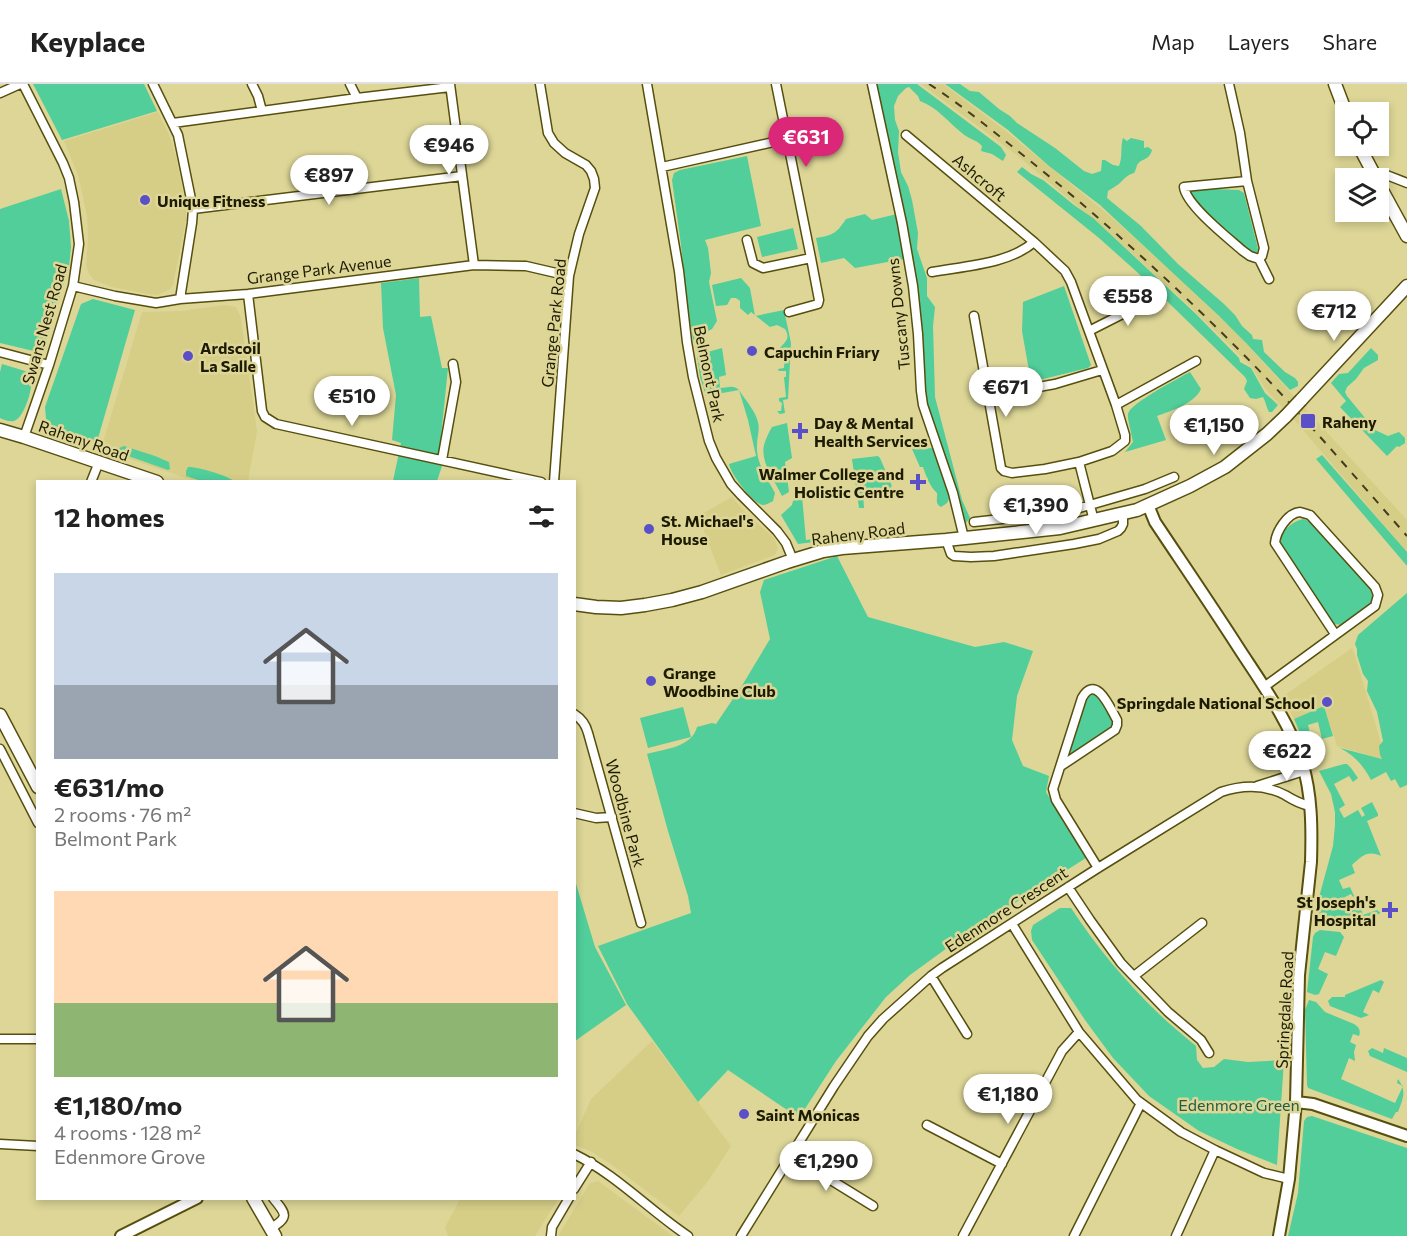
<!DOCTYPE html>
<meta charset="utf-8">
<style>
:root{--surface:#fff;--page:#f6f6f6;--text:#222;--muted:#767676;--line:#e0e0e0;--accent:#db2777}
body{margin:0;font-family:Commissioner,sans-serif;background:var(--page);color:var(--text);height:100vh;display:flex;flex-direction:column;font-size:22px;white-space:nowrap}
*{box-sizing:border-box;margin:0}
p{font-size:20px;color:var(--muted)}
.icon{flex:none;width:33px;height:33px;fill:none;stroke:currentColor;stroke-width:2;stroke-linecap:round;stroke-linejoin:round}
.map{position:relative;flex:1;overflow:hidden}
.details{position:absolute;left:36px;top:396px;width:540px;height:720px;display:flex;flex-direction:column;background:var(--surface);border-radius:0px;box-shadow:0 3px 9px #0003}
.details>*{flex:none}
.buttons{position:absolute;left:1335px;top:18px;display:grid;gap:12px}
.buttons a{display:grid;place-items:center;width:54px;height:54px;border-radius:0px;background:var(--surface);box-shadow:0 3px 9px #0003;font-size:30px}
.price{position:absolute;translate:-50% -51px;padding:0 14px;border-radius:21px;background:#fff;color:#222;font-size:20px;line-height:39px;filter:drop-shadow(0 2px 3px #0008)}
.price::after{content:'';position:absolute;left:50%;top:36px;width:18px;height:14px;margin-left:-9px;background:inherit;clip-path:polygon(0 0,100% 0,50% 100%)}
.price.on{background:var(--accent);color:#fff}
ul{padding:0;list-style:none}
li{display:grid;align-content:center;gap:12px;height:318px;padding:0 18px}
li span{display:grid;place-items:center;height:186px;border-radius:0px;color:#555}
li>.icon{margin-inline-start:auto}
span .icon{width:108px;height:108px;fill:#fffc;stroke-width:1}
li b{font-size:26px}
h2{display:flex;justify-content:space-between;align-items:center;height:72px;padding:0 18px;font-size:26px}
header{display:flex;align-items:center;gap:36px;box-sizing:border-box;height:84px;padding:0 30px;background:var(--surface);border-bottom:2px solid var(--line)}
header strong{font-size:28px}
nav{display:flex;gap:33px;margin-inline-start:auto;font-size:21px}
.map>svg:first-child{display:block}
.built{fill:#d6ce87}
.green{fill:#51ce9a}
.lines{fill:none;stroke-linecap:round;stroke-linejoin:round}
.minor-casing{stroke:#564f0e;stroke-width:11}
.tertiary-casing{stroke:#564f0e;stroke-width:14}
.secondary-casing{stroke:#564f0e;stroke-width:15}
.minor{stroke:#fff;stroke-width:8}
.tertiary{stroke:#fff;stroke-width:10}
.secondary{stroke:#fff;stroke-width:12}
.rail{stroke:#423e1f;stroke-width:2;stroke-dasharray:8 8;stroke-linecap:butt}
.secondary-bridge-casing{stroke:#564f0e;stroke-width:15;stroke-linecap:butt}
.secondary-bridge{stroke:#fff;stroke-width:12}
.poi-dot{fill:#5b4fc7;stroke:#ddd697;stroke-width:2}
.labels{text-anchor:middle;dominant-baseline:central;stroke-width:5;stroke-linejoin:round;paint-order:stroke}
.street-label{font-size:16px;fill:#1e1b03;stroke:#ddd697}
.poi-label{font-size:16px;font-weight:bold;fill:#1e1b03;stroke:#ddd697;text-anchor:start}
.park-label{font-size:16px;fill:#215d44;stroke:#ddd697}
</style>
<header>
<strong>Keyplace</strong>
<nav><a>Map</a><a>Layers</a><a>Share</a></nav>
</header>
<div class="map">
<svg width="1407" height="1152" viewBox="0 0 1407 1152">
<rect width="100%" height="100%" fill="#ddd697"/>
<path class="built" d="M 921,0 L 943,0 L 1002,44 L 1109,131 L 1177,192 L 1240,253 L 1407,436 L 1407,468 L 1297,339 L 1266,306 L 1251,282 L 1186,219 L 1104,144 L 1014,69 Z
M 158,28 L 170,53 L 176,73 L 186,123 L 186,136 L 173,201 L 170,205 L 158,211 L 148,210 L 112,203 L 94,196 L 89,190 L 86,181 L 88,155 L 87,132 L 78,91 L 64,57 Z
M 225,221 L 236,223 L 241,234 L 257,347 L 248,397 L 194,397 L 101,365 L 142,228 L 180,227 Z
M 732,413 L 744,427 L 774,454 L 778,464 L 775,471 L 721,491 L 698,432 Z
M 1352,564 L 1354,568 L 1386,676 L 1337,662 L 1324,622 L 1294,635 L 1282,613 Z
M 652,957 L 731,1062 L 709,1096 L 679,1132 L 612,1081 L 592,1068 L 575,1061 L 575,1051 L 591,1015 Z
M 598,1097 L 673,1152 L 558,1152 L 590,1099 Z
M 460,1115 L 460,1114 L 558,1115 L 535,1152 L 448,1152 L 445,1143 Z"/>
<path class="green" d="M 33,0 L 144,0 L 157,27 L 62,56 Z
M 875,0 L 917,0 L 1001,63 L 1006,71 L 1003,77 L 992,70 L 981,67 L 982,62 C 976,55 968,55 962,49 C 948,38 937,23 920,17 L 918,12 L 909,3 L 906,4 L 898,12 L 894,22 L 895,36 L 899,47 L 898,68 L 901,88 L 908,102 L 912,116 L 918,149 L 917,165 L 927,194 L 927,212 L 935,223 L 933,242 L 935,313 L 962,416 L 970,434 L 964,441 L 945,371 L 937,358 L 929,330 L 925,311 L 923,250 L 917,213 Z
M 945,0 L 960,0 L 970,7 L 979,8 L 999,25 L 1010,32 L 1017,39 L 1055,64 L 1084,87 L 1092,90 L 1101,87 L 1102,76 L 1105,76 L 1113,81 L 1119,82 C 1123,73 1120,63 1123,54 L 1127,57 L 1131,54 L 1144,57 L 1144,64 L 1148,63 L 1152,66 C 1149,77 1143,73 1137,81 C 1137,82 1135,88 1134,89 C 1127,91 1125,94 1120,99 C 1117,102 1112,104 1108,107 L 1107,114 L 1141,142 L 1178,180 L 1224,220 L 1235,231 L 1242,242 L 1252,251 L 1253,255 L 1262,256 L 1264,268 L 1285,288 L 1295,294 L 1298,298 L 1298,302 L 1290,306 L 1246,259 L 1218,231 L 1100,121 L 1049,82 L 1008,46 Z
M 747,72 L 761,142 L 705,156 L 708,164 L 711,189 L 709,198 L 717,237 L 712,245 L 693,256 L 686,212 L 681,161 L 672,96 L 674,89 L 680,86 Z
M 1022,83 L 1031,90 L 1043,96 L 1074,121 L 1093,134 L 1196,230 L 1239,274 L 1240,278 L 1251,284 L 1265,309 L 1278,321 L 1272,328 L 1269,328 C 1266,323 1266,318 1263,313 L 1256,315 L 1250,314 L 1244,305 L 1247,297 L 1245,293 L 1137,188 L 1099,154 L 1017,88 Z
M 1191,104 L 1239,106 L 1244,109 L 1258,165 L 1257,168 L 1254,169 C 1236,156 1199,127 1189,109 Z
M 61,105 L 69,137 L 71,163 L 69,183 L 42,269 L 0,259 L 0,125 Z
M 865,130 L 872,136 L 897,130 L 904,175 L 855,184 L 844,174 L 821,179 L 816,154 C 833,151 836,150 846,135 Z
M 793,144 L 798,165 L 762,173 L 757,153 Z
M 419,194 L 420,233 L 431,232 L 442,284 L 448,284 L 441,352 L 442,382 L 437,397 L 393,397 L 401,359 L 392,356 L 396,311 L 383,244 L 381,199 Z
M 741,194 L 750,204 L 755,232 L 784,226 L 791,259 L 788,315 L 783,316 L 785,329 L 780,330 L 777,327 L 781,327 L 782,319 L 779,317 L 779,314 L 786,313 L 784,293 L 786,293 L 786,287 L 779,287 L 778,285 L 784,284 L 785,267 L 779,265 C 785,258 791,255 785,245 L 777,241 L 770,243 L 751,228 L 748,231 L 740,224 L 740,217 L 736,214 L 731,214 L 727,221 L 716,222 L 712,201 Z
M 1064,202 L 1091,281 L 1088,284 L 1031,298 L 1022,247 L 1023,218 Z
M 93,215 L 135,226 L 97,358 L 52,343 L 46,335 L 45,323 L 81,220 Z
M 722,264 L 726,291 L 719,293 L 720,304 C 727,304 733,300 739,306 C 745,316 755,326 758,338 C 760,346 757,353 757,361 C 756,379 767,394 775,409 L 773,417 C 771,418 766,421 764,421 C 754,422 730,389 729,380 L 756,372 L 748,336 L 739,306 L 706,312 L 700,293 L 697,271 Z
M 1371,264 L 1378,271 L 1378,276 L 1364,284 L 1356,295 L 1347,303 L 1345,308 L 1347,312 L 1375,346 L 1388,352 L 1399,348 L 1405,354 L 1405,359 L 1399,363 L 1397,362 L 1387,372 L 1340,323 L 1346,317 L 1331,299 L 1339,290 L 1348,289 Z
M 2,280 L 25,287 C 28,291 31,294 31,299 C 32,308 23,335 14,337 C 10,338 4,336 0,334 L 0,288 Z
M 1190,288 L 1201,305 C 1195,319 1171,327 1157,332 L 1166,356 L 1125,368 L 1133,358 C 1132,351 1127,334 1128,330 C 1129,320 1179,294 1190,288 Z
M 787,339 L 792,374 L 785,378 L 789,408 L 782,412 C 775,397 760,378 764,361 C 766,354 769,348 772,343 Z
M 124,362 L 155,372 L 169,378 L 170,385 L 168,386 L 117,368 L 116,366 L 119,364 Z
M 934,364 L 948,408 L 949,415 L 947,419 L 941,423 C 934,419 938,414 937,409 C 930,403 926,392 923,383 L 920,383 L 912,365 Z
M 1322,371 L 1407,468 L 1407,482 L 1316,375 Z
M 878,372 L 880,374 L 892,402 L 891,402 L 892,405 L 863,409 L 864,424 L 859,424 L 852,375 Z
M 188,383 C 198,383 226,391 234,397 L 201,397 L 186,392 L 186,387 Z
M 802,412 L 806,456 L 813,455 L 814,458 L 798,460 L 781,431 L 792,421 L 793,417 Z
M 1303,435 L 1312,438 L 1370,505 L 1373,513 L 1370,520 L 1341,541 L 1334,540 L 1324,528 L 1281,459 L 1280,454 C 1285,444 1292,438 1303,435 Z
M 837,472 L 868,533 L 975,563 L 1004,558 L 1033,567 L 1017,612 L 1012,656 L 1023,682 L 1049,692 L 1046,708 L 1086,774 L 969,848 L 910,891 L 886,913 L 836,977 L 799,1034 L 728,986 L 698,1018 L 627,920 L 598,862 L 691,829 L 688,812 L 668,747 L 647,670 C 665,665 692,663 697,643 L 712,639 L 716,640 L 743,600 L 770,555 L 760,508 L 764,496 Z
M 1407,509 L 1407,701 L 1400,704 L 1395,695 L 1391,697 L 1386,688 L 1371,696 C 1363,681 1355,672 1340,664 L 1382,675 L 1380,671 L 1379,662 L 1383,657 L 1377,628 L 1367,607 L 1368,597 L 1363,590 L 1357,571 L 1357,565 L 1355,560 L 1358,551 Z
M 1093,610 L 1098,612 L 1113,637 L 1113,642 L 1070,670 L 1069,668 L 1068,665 L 1088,613 Z
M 1324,622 L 1333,652 L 1322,655 L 1318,638 L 1308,641 L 1312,656 L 1315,655 L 1316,663 L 1312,665 C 1302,659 1299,645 1294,635 Z
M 683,623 L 691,653 L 648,664 L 640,634 Z
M 1344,680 L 1347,680 L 1351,684 L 1358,694 L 1353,698 L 1349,692 L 1334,700 L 1345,721 L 1339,725 L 1344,734 L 1358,726 L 1362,733 L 1365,731 L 1361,724 L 1372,718 L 1378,730 L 1378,732 L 1367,737 L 1381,772 C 1367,766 1362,772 1352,781 L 1355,789 L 1339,796 L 1343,805 L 1350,803 L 1354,812 L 1353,813 L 1351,810 L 1343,814 L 1347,824 L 1356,821 L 1354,816 L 1355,815 L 1357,818 L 1371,813 L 1373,817 L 1360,822 L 1363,831 L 1377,826 L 1381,829 L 1355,839 L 1320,839 L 1316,833 L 1318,817 L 1333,762 L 1335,741 L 1335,728 L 1331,710 L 1319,687 Z
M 574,793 L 595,863 L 626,921 L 575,957 Z
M 1071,824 C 1096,862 1125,897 1157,928 C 1169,940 1183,951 1196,962 L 1197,976 L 1203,984 L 1214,983 L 1224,975 L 1248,978 L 1284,976 L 1277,1081 L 1237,1065 L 1199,1047 L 1149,1012 L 1113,974 L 1085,936 L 1032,856 L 1031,847 L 1033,841 L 1060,824 Z
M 1320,846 L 1340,848 L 1344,853 L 1336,872 L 1325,868 L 1318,885 L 1328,890 L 1319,910 L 1315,911 L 1307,908 L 1313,853 L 1315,849 Z
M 1381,896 L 1384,898 L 1379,909 L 1373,906 L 1363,928 L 1369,931 L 1361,934 L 1330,922 L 1328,917 L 1332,913 L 1345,913 L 1345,911 Z
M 1309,916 L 1316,918 L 1325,928 L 1354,940 C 1359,943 1361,946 1359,952 L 1353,950 L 1350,958 L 1356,961 L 1354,968 L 1355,977 L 1349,974 L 1341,995 L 1395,1019 L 1403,1002 L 1397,999 L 1398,995 C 1407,1007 1403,1015 1398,1028 L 1396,1028 L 1392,1035 L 1308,1004 L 1307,1001 L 1305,926 Z
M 1372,964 L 1383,969 L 1384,964 L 1407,974 L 1407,988 L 1370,972 L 1368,967 Z
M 1312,1032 L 1407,1064 L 1407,1152 L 1288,1152 L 1298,1109 L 1304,1037 L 1307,1033 Z"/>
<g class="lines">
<g class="minor-casing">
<path id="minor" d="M 23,0 L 63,79 L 69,94 L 74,118 L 79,160 L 73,202 L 49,281 L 24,353
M 153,0 L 178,51 L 193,125 L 192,139 L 180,215
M 252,0 L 258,12 L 262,27
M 350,0 L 357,14
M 450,0 L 474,181
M 540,0 L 548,49 L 554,59 L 565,69 L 586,81 L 591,87 L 594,95 L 595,104 L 579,150 L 569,192 L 554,398
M 647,0 L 679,187 L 687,258 L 693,293 L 709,357 L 716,374 L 731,400 L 741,411 L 777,447 L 786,459 L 793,476
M 776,0 L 811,174
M 872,0 L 902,139 L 913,202 L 918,250 L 921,307 L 923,321 L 953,409 L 964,454
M 1229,0 L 1240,49 L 1247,97 L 1264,164 L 1262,172 L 1259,175 L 1250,172 L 1243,167 C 1228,154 1186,121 1184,103 L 1247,97
M 0,9 L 20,0
M 173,39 L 357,14 L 450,3
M 906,51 L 1034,158 L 1065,187 L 1071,198 L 1116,321 L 1125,351 L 1125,357 L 1112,367 L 1079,378 L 1094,437
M 662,83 L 787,55
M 1374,92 L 1384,90 L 1407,99
M 193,125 L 462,92
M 747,156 L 753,179 L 763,184 L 811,174 L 819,216 L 818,220 L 789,228
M 1259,175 L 1269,195
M 932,188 C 965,182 1009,180 1034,158
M 73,202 L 115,212 L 156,219 L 180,215 L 248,210 L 474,181 L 526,182 L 569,192
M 248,210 L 262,327 L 265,333 L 276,340 L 541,398
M 974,232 L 1001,384 L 1004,387 L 1012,389 L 1045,385 L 1079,378
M 1089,247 L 1154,214
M 0,268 L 49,281
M 989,312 L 1055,300 L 1102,286
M 1116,321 L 1196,277
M 442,376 L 456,298 L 453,280
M 91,398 L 99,378
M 974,438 L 1046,430 L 1076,425 L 1145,405 L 1174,393
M 946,456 L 951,470 L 954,472 L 971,473 L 994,472 L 1074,460 L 1099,455 L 1118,447 L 1121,444 L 1123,440 L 1123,429
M 1264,603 L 1375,522 L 1378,511 L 1375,503 L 1310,431 C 1309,431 1301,428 1300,428 C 1287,429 1276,448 1275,459 L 1335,550
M 574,630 C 582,635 586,641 588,649 L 641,839
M 0,665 L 38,739
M 1061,682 L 1115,646 L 1117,641 L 1117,636 C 1110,624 1096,589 1082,614 L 1053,705 L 1056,716 L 1098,784
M 1257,702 L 1304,687
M 574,729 L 596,734 L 612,733
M 1068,803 L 1090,836 L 1121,879 L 1168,928 L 1201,956 L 1209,969
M 1012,840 L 1079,948 L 1137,1016 L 1181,1048 L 1215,1066 L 1264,1089 L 1289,1095
M 931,892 L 967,950
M 1134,892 L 1202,839
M 0,955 L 38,955
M 927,1041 L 1002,1080
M 0,1060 L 38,1062
M 574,1070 C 617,1091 649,1126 688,1152
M 792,1072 L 873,1122
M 574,1105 L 591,1078
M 270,1145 C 289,1133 287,1131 273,1114
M 551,1152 L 552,1143 L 569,1114
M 741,1152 L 834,1002 L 868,952 L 883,935 L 931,892 L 942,884 L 1098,784 L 1221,708 C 1242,701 1264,700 1285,711 C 1293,716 1300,720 1310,722
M 963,1152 L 1062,967 L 1079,948
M 1074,1152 L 1141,1019
M 1176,1152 L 1215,1066"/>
</g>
<g class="tertiary-casing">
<path id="tertiary" d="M 1148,421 L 1155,438 C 1183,480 1211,521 1238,563 C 1262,600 1289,637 1302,678 C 1312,710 1312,745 1311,778 L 1299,891 L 1296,1018 L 1289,1095 L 1279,1152
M 1296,1018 L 1313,1020 L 1407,1052
M 121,1152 L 197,1114"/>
</g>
<g class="secondary-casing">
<path id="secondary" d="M 1335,0 L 1346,29
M 1359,62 L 1376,94
M 1378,99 L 1407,152
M 1301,316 L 1407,202
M 0,346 L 24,353 L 157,398
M 574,520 L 596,523 L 621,524 L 645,521 L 672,516 L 702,508 L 787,478 L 823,467 L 842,464 L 946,456 L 1060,444 L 1137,426 L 1190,402 L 1225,383 L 1267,350 L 1286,332
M 0,631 L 38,703
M 253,1114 L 275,1152"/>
</g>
<use href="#minor" class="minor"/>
<use href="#tertiary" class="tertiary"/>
<use href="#secondary" class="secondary"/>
<path class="rail" d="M 929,0 C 966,24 1000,53 1034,80 C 1108,140 1179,205 1246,273 C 1302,330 1354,392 1407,452"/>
<g class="secondary-bridge-casing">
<path id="secondary-bridge" d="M 1286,332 L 1301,316"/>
</g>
<use href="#secondary-bridge" class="secondary-bridge"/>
</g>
<g class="poi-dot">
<circle cx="145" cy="116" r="6"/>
<circle cx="752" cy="267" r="6"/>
<circle cx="188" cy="272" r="6"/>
<rect x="1300" y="329" width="16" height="16" rx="3"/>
<path d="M797 338h6v6h6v6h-6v6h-6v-6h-6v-6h6z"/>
<path d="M915 389h6v6h6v6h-6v6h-6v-6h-6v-6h6z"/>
<circle cx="649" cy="445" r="6"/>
<circle cx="651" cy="597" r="6"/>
<circle cx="1327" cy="618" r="6"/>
<path d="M1387 817h6v6h6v6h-6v6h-6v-6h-6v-6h6z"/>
<circle cx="744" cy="1030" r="6"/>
</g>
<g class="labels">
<g class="street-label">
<text transform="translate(980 93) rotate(40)">Ashcroft</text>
<text transform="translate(319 185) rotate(-7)">Grange Park Avenue</text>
<text transform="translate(898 230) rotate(-96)">Tuscany Downs</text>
<text transform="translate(553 239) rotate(-84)">Grange Park Road</text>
<text transform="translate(44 240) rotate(-74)">Swans Nest Road</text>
<text transform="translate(710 290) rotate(78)">Belmont Park</text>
<text transform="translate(84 356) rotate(19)">Raheny Road</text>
<text transform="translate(858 449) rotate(-7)">Raheny Road</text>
<text transform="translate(626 729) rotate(75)">Woodbine Park</text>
<text transform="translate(1006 825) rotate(-33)">Edenmore Crescent</text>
<text transform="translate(1284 926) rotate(-87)">Springdale Road</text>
</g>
<g class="poi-label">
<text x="157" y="116">Unique Fitness</text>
<text x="200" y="263">Ardscoil<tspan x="200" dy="18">La Salle</tspan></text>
<text x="764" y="267">Capuchin Friary</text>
<text x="1322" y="337">Raheny</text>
<text x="814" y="338">Day &amp; Mental<tspan x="814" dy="18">Health Services</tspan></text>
<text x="904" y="389" text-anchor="end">Walmer College and<tspan x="904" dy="18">Holistic Centre</tspan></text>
<text x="661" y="436">St. Michael's<tspan x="661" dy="18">House</tspan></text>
<text x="663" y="588">Grange<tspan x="663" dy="18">Woodbine Club</tspan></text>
<text x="1315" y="618" text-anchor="end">Springdale National School</text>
<text x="1376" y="817" text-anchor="end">St Joseph's<tspan x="1376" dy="18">Hospital</tspan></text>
<text x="756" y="1030">Saint Monicas</text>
</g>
<g class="park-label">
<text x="1239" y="1020">Edenmore Green</text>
</g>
</g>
</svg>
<div class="buttons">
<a><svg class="icon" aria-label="locate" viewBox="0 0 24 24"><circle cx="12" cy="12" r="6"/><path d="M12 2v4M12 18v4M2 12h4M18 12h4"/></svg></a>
<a><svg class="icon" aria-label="layers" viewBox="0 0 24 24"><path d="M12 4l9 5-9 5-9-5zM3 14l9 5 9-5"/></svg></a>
</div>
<b class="price on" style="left:806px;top:84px">€631</b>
<b class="price" style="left:449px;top:92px">€946</b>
<b class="price" style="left:329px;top:122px">€897</b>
<b class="price" style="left:1128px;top:243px">€558</b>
<b class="price" style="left:1334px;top:258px">€712</b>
<b class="price" style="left:1006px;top:334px">€671</b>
<b class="price" style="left:352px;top:343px">€510</b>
<b class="price" style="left:1214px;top:372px">€1,150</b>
<b class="price" style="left:1036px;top:452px">€1,390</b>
<b class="price" style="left:1287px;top:698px">€622</b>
<b class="price" style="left:1008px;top:1041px">€1,180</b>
<b class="price" style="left:826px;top:1108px">€1,290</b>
<section class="details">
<h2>12 homes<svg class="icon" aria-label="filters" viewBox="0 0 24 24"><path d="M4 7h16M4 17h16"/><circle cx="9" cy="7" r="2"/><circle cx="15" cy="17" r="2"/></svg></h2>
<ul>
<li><span style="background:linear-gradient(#c9d6e8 60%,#9aa5b1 0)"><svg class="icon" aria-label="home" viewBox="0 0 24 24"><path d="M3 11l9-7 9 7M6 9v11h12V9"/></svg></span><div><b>€631/mo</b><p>2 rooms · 76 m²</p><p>Belmont Park</p></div></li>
<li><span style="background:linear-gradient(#ffd9b3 60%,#8fb573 0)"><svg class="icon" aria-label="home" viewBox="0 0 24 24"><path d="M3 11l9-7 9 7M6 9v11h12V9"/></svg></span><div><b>€1,180/mo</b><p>4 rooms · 128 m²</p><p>Edenmore Grove</p></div></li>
</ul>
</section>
</div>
